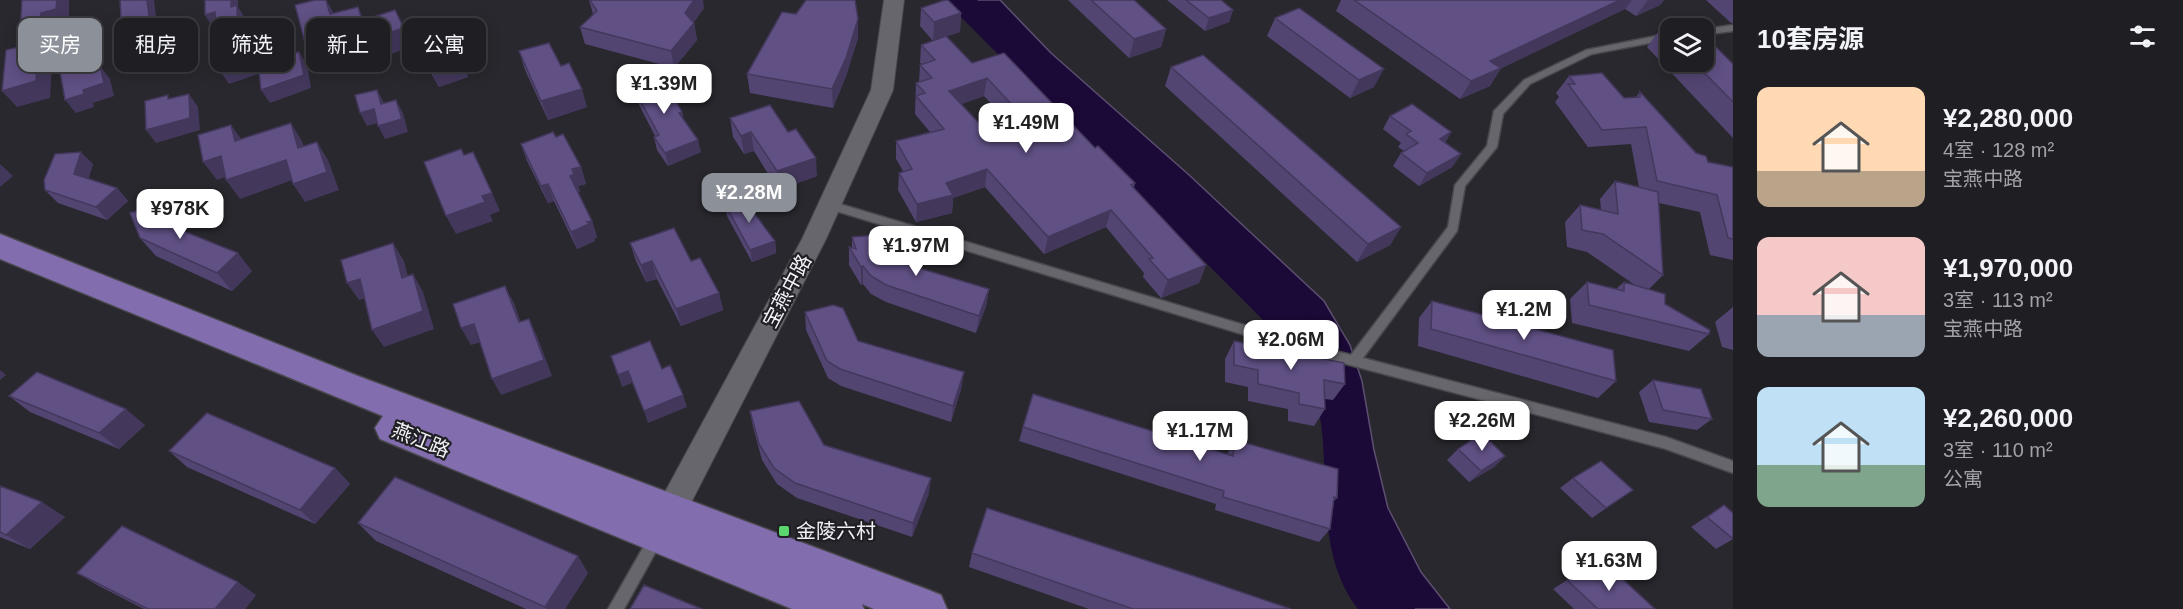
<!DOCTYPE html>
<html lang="zh">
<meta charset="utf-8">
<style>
:root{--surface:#1f1e22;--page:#2c2b2f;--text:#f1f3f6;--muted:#a1a2a5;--line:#3c3c40;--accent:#8c9099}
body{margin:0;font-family:Arial,"Noto Sans SC",sans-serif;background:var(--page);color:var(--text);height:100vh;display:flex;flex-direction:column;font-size:22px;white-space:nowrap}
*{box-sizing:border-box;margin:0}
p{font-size:20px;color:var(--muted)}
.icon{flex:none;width:33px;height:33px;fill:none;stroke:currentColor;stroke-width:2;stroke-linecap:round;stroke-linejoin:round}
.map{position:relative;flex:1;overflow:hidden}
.drawer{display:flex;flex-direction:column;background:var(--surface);width:450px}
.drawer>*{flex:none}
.top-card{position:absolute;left:18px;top:18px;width:570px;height:54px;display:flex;gap:12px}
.tools{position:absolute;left:1660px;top:18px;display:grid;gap:12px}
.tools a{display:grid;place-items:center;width:54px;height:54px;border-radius:12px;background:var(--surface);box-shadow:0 3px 15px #0003,0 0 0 2px var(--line);font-size:30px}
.price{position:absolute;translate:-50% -51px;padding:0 14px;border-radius:12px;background:#fff;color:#222;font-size:20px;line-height:39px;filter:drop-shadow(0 2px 3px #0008)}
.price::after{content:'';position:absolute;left:50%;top:36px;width:18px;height:14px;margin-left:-9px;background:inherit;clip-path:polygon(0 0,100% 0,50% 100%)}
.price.selected{background:var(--accent);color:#fff}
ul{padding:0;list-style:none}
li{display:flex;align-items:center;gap:18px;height:150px;padding:0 24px}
li span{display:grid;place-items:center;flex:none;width:168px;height:120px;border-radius:12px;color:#555}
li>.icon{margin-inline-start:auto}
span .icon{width:72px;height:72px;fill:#fffc;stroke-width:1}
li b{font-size:26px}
h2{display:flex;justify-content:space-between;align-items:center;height:72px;padding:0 24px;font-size:26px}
.tag{padding:0 21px;border-radius:12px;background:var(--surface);box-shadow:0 3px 15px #0003,0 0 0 2px var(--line);font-size:21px;line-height:54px}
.tag.selected{background:var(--accent);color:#fff}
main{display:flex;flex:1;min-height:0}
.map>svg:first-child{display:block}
.water{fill:#1b0937;stroke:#5c4f70;stroke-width:1.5}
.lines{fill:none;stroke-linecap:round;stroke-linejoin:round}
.river{fill:#1b0937;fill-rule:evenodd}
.service-casing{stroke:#48474c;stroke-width:3}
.minor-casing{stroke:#48474c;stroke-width:2}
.primary-casing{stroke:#48474c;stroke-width:3}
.service{fill:#67666c;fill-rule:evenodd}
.minor{fill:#67666c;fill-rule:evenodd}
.primary{fill:#826daf;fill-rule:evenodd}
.wall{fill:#534572;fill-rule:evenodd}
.shaded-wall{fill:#43385c}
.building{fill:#605084;stroke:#43385c;stroke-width:1.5;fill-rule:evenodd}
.poi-dot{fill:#5bd56e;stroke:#201f24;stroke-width:2}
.labels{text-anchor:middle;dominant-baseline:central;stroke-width:4.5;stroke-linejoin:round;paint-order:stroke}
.street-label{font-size:20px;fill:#f2f1f5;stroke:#201f24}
.poi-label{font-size:20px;fill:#f2f1f5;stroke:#201f24;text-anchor:start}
</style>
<main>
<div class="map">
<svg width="1733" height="609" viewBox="0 0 1733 609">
<rect width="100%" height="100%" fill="#29282e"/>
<path class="water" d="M 967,0 L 1000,0 L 1051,53 L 1188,174 L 1324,301 L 1350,345 L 1362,381 L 1374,450 L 1388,508 L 1421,572 L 1450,609 L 1404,609 L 1368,544 L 1354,508 L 1339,448 L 1326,358 L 1305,316 L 1284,293 L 1159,185 Z"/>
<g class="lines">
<path class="river" d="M 944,0 L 977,0 L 1320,324 L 1365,420 L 1373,515 L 1387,566 L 1408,591 L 1415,609 L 1358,609 C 1317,556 1329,485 1321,423 C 1319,405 1297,364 1289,346 Z"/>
<g class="service-casing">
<path id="service" d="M 1733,25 L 1733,31 L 1704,35 L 1704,29 Z
M 1671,33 L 1671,39 L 1592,54 L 1530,84 L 1503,114 L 1497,147 L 1465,186 L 1457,231 L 1363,358 L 1666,437 L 1733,461 L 1733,473 L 1666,449 L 1301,352 L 826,208 L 824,205 L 830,201 L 1301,342 L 1351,355 L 1448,227 L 1455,185 L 1487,146 L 1494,111 L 1524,80 L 1586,50 Z
M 657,530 L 662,532 L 664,537 L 624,609 L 608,609 L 652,532 Z"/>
</g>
<g class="minor-casing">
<path id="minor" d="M 884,0 L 904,0 L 893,90 L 826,239 L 674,536 L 663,540 L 652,536 L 648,526 L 652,516 L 802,239 L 871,90 Z"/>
</g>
<g class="primary-casing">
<path id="primary" d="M 0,234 L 358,376 L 926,589 L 941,595 L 947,609 L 874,609 L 862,604 L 864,609 L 792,609 L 380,439 L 375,428 L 383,416 L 0,259 Z"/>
</g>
<use href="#service" class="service"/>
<use href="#minor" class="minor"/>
<use href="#primary" class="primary"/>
</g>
<path class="wall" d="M 589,0 L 704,8 L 694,22 L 697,40 L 674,68 L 585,44 L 580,27 L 593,14 Z
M 1068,0 L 1134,0 L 1166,29 L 1161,47 L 1129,58 Z
M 1167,0 L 1221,0 L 1233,10 L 1229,22 L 1205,31 Z
M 1341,0 L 1664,0 L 1660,5 L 1636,16 L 1625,9 L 1501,68 L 1490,86 L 1460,99 L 1336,11 Z
M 1706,0 L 1733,0 L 1733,23 L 1731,23 Z
M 921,8 L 961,13 L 960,32 L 946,36 L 972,63 L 1095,148 L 1135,183 L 1134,188 L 1206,265 L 1199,283 L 1161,298 L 1143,277 L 1144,273 L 1106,227 L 1044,254 L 985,187 L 953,198 L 952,213 L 916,222 L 898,190 L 899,173 L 903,171 L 896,159 L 896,141 L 930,132 L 915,114 L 916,83 L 919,82 L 920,65 L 922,64 L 920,63 L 921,45 L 933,41 L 920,26 ZM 984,96 L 1013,127 L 990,135 L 961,104 Z
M 332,10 L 333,13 L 364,20 L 406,32 L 438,44 L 461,58 L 468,77 L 439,87 L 427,66 L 415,70 L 404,49 L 380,58 L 369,36 L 311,52 Z
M 1275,18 L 1374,87 L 1350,98 L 1267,36 Z
M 1661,28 L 1671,28 L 1671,62 L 1704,62 L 1733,64 L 1733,138 L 1647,47 Z
M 858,38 L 846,76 L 833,108 L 750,93 L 747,74 Z
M 519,51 L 561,66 L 587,107 L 548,120 L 525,70 Z
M 1171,67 L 1401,227 L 1390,245 L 1357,262 L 1165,86 Z
M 1569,76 L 1624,98 L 1636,97 L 1640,92 L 1696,153 L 1708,162 L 1733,167 L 1733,260 L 1710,255 L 1700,212 L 1659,203 L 1663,275 L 1649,289 L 1665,304 L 1709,334 L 1689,351 L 1572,323 L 1570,299 L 1587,282 L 1616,289 L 1624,282 L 1635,285 L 1587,252 L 1567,247 L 1565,222 L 1580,205 L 1601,210 L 1600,199 L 1615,181 L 1639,187 L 1631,144 L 1588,147 L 1555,102 L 1559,97 L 1556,93 Z
M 630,82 L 664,94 L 682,112 L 684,121 L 701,152 L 668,166 L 657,150 L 654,137 L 655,136 L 634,95 Z
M 1390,116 L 1451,132 L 1445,143 L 1461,154 L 1452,167 L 1419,186 L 1393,166 L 1401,153 L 1404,151 L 1398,147 L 1401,143 L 1383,129 Z
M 730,118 L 817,176 L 778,190 L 754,151 L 744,154 L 733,137 Z
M 556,137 L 581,167 L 586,184 L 578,186 L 580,191 L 578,192 L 592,221 L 597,237 L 594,239 L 595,241 L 577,249 L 554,201 L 548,203 L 527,161 L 521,144 Z
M 93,164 L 88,179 L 117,188 L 128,201 L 107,220 L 58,203 L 45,190 Z
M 725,204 L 775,241 L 776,253 L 752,262 L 727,216 Z
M 174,222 L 176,228 L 252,271 L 232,291 L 156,256 L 140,238 Z
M 852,237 L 894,251 L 894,261 L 989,289 L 986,306 L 976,333 L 886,302 L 871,294 L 863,284 L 861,285 L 849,265 L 849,247 L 852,248 Z
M 630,243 L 691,261 L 719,293 L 723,310 L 681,326 L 657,279 L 646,282 L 636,261 Z
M 1432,301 L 1616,381 L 1598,398 L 1418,346 L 1419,318 Z
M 1733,307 L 1733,350 L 1722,347 L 1715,322 Z
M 805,312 L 858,341 L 964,372 L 961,389 L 951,422 L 841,386 L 828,378 L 806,330 Z
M 1234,341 L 1345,384 L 1333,400 L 1325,399 L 1325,409 L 1314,426 L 1288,421 L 1288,409 L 1248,401 L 1248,387 L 1225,382 L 1225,359 Z
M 1653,380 L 1712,419 L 1697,430 L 1649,422 L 1639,392 Z
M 9,396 L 145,425 L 119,449 L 30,412 Z
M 750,411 L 929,493 L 912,537 L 797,498 L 777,484 L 762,460 L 753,427 Z
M 1023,427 L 1227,454 L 1235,440 L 1337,498 L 1334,501 L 1330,529 L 1319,542 L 1215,510 L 1216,504 L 1019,441 Z
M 1458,449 L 1505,456 L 1494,467 L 1469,482 L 1447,460 Z
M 169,451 L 335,468 L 350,484 L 315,524 L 187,467 Z
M 1573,478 L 1618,500 L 1592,518 L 1560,488 Z
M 0,486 L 65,517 L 30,549 L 0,537 Z
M 1724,505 L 1733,539 L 1716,549 L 1691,527 Z
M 358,523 L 588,573 L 565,609 L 526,609 L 376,541 Z
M 972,553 L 1291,609 L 1089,609 L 969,567 Z
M 1585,569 L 1597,580 L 1655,609 L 1574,609 L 1553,589 Z
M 77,573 L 256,595 L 245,609 L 144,609 L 99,586 Z"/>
<path class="shaded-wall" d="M 57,0 L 69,0 L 69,25 L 54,29 L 50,98 L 17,107 L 2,91 L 41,13 Z
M 147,0 L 154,0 L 161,54 L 144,59 L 136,48 L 132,49 L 122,36 L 133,33 Z
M 231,0 L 238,0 L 238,7 L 245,18 L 246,60 L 238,47 L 231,7 Z
M 326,0 L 332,10 L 337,27 L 330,14 Z
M 694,0 L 703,0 L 704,8 L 688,30 L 685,13 Z
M 1620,0 L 1632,0 L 1625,9 L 1500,69 L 1501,68 L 1490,86 L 1460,99 L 1471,81 L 1490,61 Z
M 1648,0 L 1664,0 L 1660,5 L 1636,16 Z
M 358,7 L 364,20 L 370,36 L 311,52 L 304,39 Z
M 1233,10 L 1229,22 L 1205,31 L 1209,18 Z
M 215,12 L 223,25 L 213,28 L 205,15 Z
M 961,13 L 960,32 L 933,41 L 934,22 Z
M 858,19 L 858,38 L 846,76 L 833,108 L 832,89 Z
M 694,23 L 697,40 L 674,68 L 671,51 Z
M 404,28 L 413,46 L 399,39 L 404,49 L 380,58 L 370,39 Z
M 1166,29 L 1161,47 L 1129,58 L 1134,39 Z
M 249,43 L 257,56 L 264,72 L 229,84 L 220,71 Z
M 419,47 L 427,66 L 415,70 L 406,51 Z
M 299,52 L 307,65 L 311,88 L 270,103 L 261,90 Z
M 461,58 L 468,77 L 439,87 L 430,69 Z
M 100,66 L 110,79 L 114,96 L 93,103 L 94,107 L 76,113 L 65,100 L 83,90 Z
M 1384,69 L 1374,87 L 1350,98 L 1359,80 Z
M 987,78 L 984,96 L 948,109 L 949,91 Z
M 582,89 L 587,107 L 548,120 L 541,101 Z
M 377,90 L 384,103 L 381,104 Z
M 189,94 L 198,107 L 200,130 L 156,143 L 146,130 Z
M 396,100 L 403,113 L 408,132 L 385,139 L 378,126 Z
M 374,109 L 381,122 L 367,126 L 360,113 Z
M 682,112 L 685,125 L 679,113 Z
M 291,123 L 302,141 L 310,166 L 298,148 Z
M 231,125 L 244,143 L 235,141 Z
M 751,132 L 754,151 L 744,154 L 741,136 Z
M 1451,132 L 1443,145 L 1440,139 Z
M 698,140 L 701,152 L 668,166 L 665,153 Z
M 317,142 L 328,160 L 339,190 L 305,202 L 293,184 Z
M 81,152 L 93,164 L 86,187 L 74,174 Z
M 1461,154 L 1452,167 L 1419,186 L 1427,173 Z
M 221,156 L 234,174 L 217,180 L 203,162 Z
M 816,158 L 817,176 L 778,190 L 777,171 Z
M 286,160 L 298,178 L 240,199 L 226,180 Z
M 0,164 L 13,176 L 0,187 Z
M 581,167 L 586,184 L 578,186 L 580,191 L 575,193 L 570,176 L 572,169 Z
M 987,169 L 985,187 L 953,198 L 952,213 L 916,222 L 917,204 L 946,183 Z
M 548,184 L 554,201 L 548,203 L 541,186 Z
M 117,188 L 128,201 L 107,220 L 96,207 Z
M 492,193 L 500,211 L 490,215 L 493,221 L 456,234 L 446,216 L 482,196 Z
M 159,204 L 174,222 L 178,236 L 163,217 Z
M 1111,210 L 1106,227 L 1044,254 L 1048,237 Z
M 592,221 L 597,237 L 594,239 L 595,241 L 577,249 L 571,232 Z
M 1401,227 L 1390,245 L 1357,262 L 1368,244 Z
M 775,241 L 776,253 L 752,262 L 750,250 Z
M 393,243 L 404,261 L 413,295 L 402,278 Z
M 894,251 L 894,269 L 882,257 Z
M 238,253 L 252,271 L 232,291 L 217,273 Z
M 652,261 L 657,279 L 646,282 L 641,265 Z
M 1206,265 L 1199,283 L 1161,298 L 1168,280 Z
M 863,266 L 863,284 L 861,285 L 861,267 Z
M 413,274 L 423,292 L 434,329 L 384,347 L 372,330 Z
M 360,279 L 372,296 L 359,300 L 347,283 Z
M 505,286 L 514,303 L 527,340 L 519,322 Z
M 989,289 L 986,306 L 976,333 L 979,316 Z
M 719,293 L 723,310 L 681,326 L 676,309 Z
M 529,319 L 537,336 L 552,376 L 501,395 L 492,379 Z
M 474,324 L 484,341 L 471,345 L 461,328 Z
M 0,370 L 6,375 L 0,380 Z
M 628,371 L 632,383 L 622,387 L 618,375 Z
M 964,372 L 961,389 L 951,422 L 953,406 Z
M 683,395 L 687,407 L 648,423 L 644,411 Z
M 126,409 L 145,425 L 119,449 L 99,433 Z
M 1505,456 L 1494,467 L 1469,482 L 1481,471 Z
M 335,468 L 350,484 L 315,524 L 300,510 Z
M 931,478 L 929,493 L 912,537 L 913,523 Z
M 42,502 L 65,517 L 30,549 L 6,535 Z
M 578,556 L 588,573 L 565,609 L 546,609 L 545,607 Z
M 238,582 L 256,595 L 245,609 L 215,609 Z"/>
<path class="building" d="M 22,0 L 57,0 L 56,9 L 41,13 L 36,81 L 2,91 L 6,50 L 19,47 Z
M 120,0 L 147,0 L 152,41 L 135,46 L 133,33 L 122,36 Z
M 205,0 L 231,0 L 231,7 L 237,5 L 238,47 L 249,43 L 256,59 L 220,71 L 212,53 L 217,51 L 215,12 L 205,15 Z
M 315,0 L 326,0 L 330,14 L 358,7 L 363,23 L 304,39 L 295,5 Z
M 590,0 L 694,0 L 685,13 L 694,23 L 671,51 L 580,27 L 597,11 Z
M 806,0 L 855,0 L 858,19 L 846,58 L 832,89 L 747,74 L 782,12 L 796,14 Z
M 945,0 L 948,0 L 961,13 L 934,22 L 921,8 Z
M 1091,0 L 1134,0 L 1166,29 L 1134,39 Z
M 1186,0 L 1221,0 L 1233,10 L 1209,18 Z
M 1354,0 L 1620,0 L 1490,61 L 1501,68 L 1471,81 Z
M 1299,8 L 1384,69 L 1359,80 L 1275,18 Z
M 395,10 L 404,28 L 370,39 L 361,21 Z
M 425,20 L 438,44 L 450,40 L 461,58 L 430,69 L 419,47 L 406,51 L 399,39 L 414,24 Z
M 1695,26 L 1697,28 L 1671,28 L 1671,38 L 1661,28 Z
M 1704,35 L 1733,64 L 1733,102 L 1694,62 L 1704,62 Z
M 946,36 L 972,63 L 1004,53 L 1095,148 L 1098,146 L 1135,183 L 1131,185 L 1206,265 L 1168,280 L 1149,259 L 1153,258 L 1111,210 L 1048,237 L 987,169 L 946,183 L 953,195 L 917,204 L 899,173 L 912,169 L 896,141 L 944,129 L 916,96 L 925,93 L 916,83 L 932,78 L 920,65 L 935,60 L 921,45 ZM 987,78 L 1028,122 L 990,135 L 949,91 Z
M 549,43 L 561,66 L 569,63 L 582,89 L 541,101 L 519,51 Z
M 299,52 L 304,75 L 261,90 L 258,63 Z
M 1203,55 L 1401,227 L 1368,244 L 1171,67 Z
M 100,66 L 104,83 L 83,90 L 84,94 L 65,100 L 60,72 L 78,67 L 79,72 Z
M 1602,73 L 1624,98 L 1640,97 L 1640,92 L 1696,153 L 1706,156 L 1708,162 L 1733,167 L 1733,239 L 1728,238 L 1717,195 L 1657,181 L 1646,127 L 1602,130 L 1568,84 L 1575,84 L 1569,76 Z
M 653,75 L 664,94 L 671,92 L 682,112 L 679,113 L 698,140 L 665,153 L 654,137 L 659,135 L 630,82 Z
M 377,90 L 381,104 L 396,100 L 402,119 L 378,126 L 374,109 L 360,113 L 355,95 Z
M 189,94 L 190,118 L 146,130 L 145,101 L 168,95 L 168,99 Z
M 1412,104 L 1451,132 L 1440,139 L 1461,154 L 1427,173 L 1401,153 L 1418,143 L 1406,134 L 1411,131 L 1390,116 Z
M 770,105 L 788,132 L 796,129 L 816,158 L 777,171 L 751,132 L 741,136 L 730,118 Z
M 291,123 L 298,148 L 317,142 L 327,172 L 293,184 L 286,160 L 226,180 L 221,156 L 203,162 L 198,135 L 231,125 L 235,141 Z
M 553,132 L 556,137 L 563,134 L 581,167 L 572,169 L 574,174 L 570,176 L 592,221 L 587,222 L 589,224 L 571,232 L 548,184 L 541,186 L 521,144 Z
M 461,149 L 464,155 L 473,152 L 492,193 L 482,196 L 485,202 L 446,216 L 424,162 Z
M 81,152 L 74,174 L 117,188 L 96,207 L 45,190 L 44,180 L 55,154 Z
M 1615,181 L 1658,192 L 1663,275 L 1603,234 L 1582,230 L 1580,205 L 1618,214 Z
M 742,197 L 775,241 L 750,250 L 725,204 Z
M 159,204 L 163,217 L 171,226 L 238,253 L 217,273 L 140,238 L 130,213 Z
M 674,228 L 691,261 L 700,258 L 719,293 L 676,309 L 652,261 L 641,265 L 630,243 Z
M 890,234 L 894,251 L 882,257 L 989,289 L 979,316 L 886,285 L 871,276 L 863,266 L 861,267 L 849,247 L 856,249 L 852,237 Z
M 393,243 L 402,278 L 413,274 L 423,311 L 372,330 L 360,279 L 347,283 L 341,260 Z
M 1587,282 L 1624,291 L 1624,282 L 1665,294 L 1665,304 L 1710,330 L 1709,334 L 1589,305 Z
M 505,286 L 519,322 L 529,319 L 544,360 L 492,379 L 474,324 L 461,328 L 453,304 Z
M 1432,301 L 1613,350 L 1616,381 L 1431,329 Z
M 833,305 L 843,308 L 858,341 L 964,372 L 953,406 L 840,369 L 827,361 L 805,312 Z
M 650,341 L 662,369 L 670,365 L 683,395 L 644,411 L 628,371 L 618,375 L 611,356 Z
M 1234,341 L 1344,363 L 1345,384 L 1324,380 L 1325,409 L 1299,404 L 1299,393 L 1258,384 L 1258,370 L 1234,365 Z
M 37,372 L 126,409 L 99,433 L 9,396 Z
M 1653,380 L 1701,389 L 1712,419 L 1663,410 Z
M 1033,394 L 1233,456 L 1235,440 L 1338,469 L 1337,498 L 1334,497 L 1330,529 L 1223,497 L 1224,491 L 1023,427 Z
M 799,401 L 824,445 L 931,478 L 913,523 L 795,483 L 774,468 L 759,444 L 750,411 Z
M 207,413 L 335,468 L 300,510 L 169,451 Z
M 1482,433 L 1505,456 L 1481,471 L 1458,449 Z
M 1601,461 L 1633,490 L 1606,508 L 1573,478 Z
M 395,477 L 578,556 L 545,607 L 358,523 Z
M 0,486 L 42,502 L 6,535 L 0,532 Z
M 1724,505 L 1733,513 L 1733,539 L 1707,517 Z
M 987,508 L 1200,578 L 1291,609 L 1133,609 L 972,553 Z
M 122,526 L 238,582 L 215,609 L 148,609 L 77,573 Z
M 1585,569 L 1597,580 L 1613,570 L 1655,609 L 1598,609 L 1567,580 Z
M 644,585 L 702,609 L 630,609 Z"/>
<rect class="poi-dot" x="778" y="525" width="12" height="12" rx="3"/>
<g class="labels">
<g class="street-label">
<text transform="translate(787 291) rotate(-62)">宝燕中路</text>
<text transform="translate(421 440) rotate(22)">燕江路</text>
</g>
<g class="poi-label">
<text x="796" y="531">金陵六村</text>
</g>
</g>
</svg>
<div class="tools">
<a><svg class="icon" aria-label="layers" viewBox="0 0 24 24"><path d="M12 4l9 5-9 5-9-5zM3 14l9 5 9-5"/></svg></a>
</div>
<b class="price" style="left:664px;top:115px">¥1.39M</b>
<b class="price" style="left:1026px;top:154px">¥1.49M</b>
<b class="price selected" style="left:749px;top:224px">¥2.28M</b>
<b class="price" style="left:180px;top:240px">¥978K</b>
<b class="price" style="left:916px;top:277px">¥1.97M</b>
<b class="price" style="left:1524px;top:341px">¥1.2M</b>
<b class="price" style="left:1291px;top:371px">¥2.06M</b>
<b class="price" style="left:1482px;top:452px">¥2.26M</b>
<b class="price" style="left:1200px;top:462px">¥1.17M</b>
<b class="price" style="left:1609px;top:592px">¥1.63M</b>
<div class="top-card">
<a class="tag selected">买房</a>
<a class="tag">租房</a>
<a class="tag">筛选</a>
<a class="tag">新上</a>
<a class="tag">公寓</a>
</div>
</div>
<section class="drawer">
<h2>10套房源<svg class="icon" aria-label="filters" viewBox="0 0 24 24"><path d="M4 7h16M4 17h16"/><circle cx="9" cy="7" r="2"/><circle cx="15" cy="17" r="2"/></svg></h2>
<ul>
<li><span style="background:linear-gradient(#ffd9b3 70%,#b9a48a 0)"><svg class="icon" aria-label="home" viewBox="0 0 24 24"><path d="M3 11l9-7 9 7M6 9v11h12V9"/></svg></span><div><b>¥2,280,000</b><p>4室 · 128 m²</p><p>宝燕中路</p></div></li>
<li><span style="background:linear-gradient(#f6c9c9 65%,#9aa5b1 0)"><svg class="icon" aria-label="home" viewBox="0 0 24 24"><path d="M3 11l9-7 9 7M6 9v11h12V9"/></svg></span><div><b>¥1,970,000</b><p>3室 · 113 m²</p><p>宝燕中路</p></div></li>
<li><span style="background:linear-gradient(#bfe0f5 65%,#7fa58c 0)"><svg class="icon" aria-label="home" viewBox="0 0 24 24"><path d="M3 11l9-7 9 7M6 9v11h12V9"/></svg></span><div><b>¥2,260,000</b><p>3室 · 110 m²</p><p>公寓</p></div></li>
</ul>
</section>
</main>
